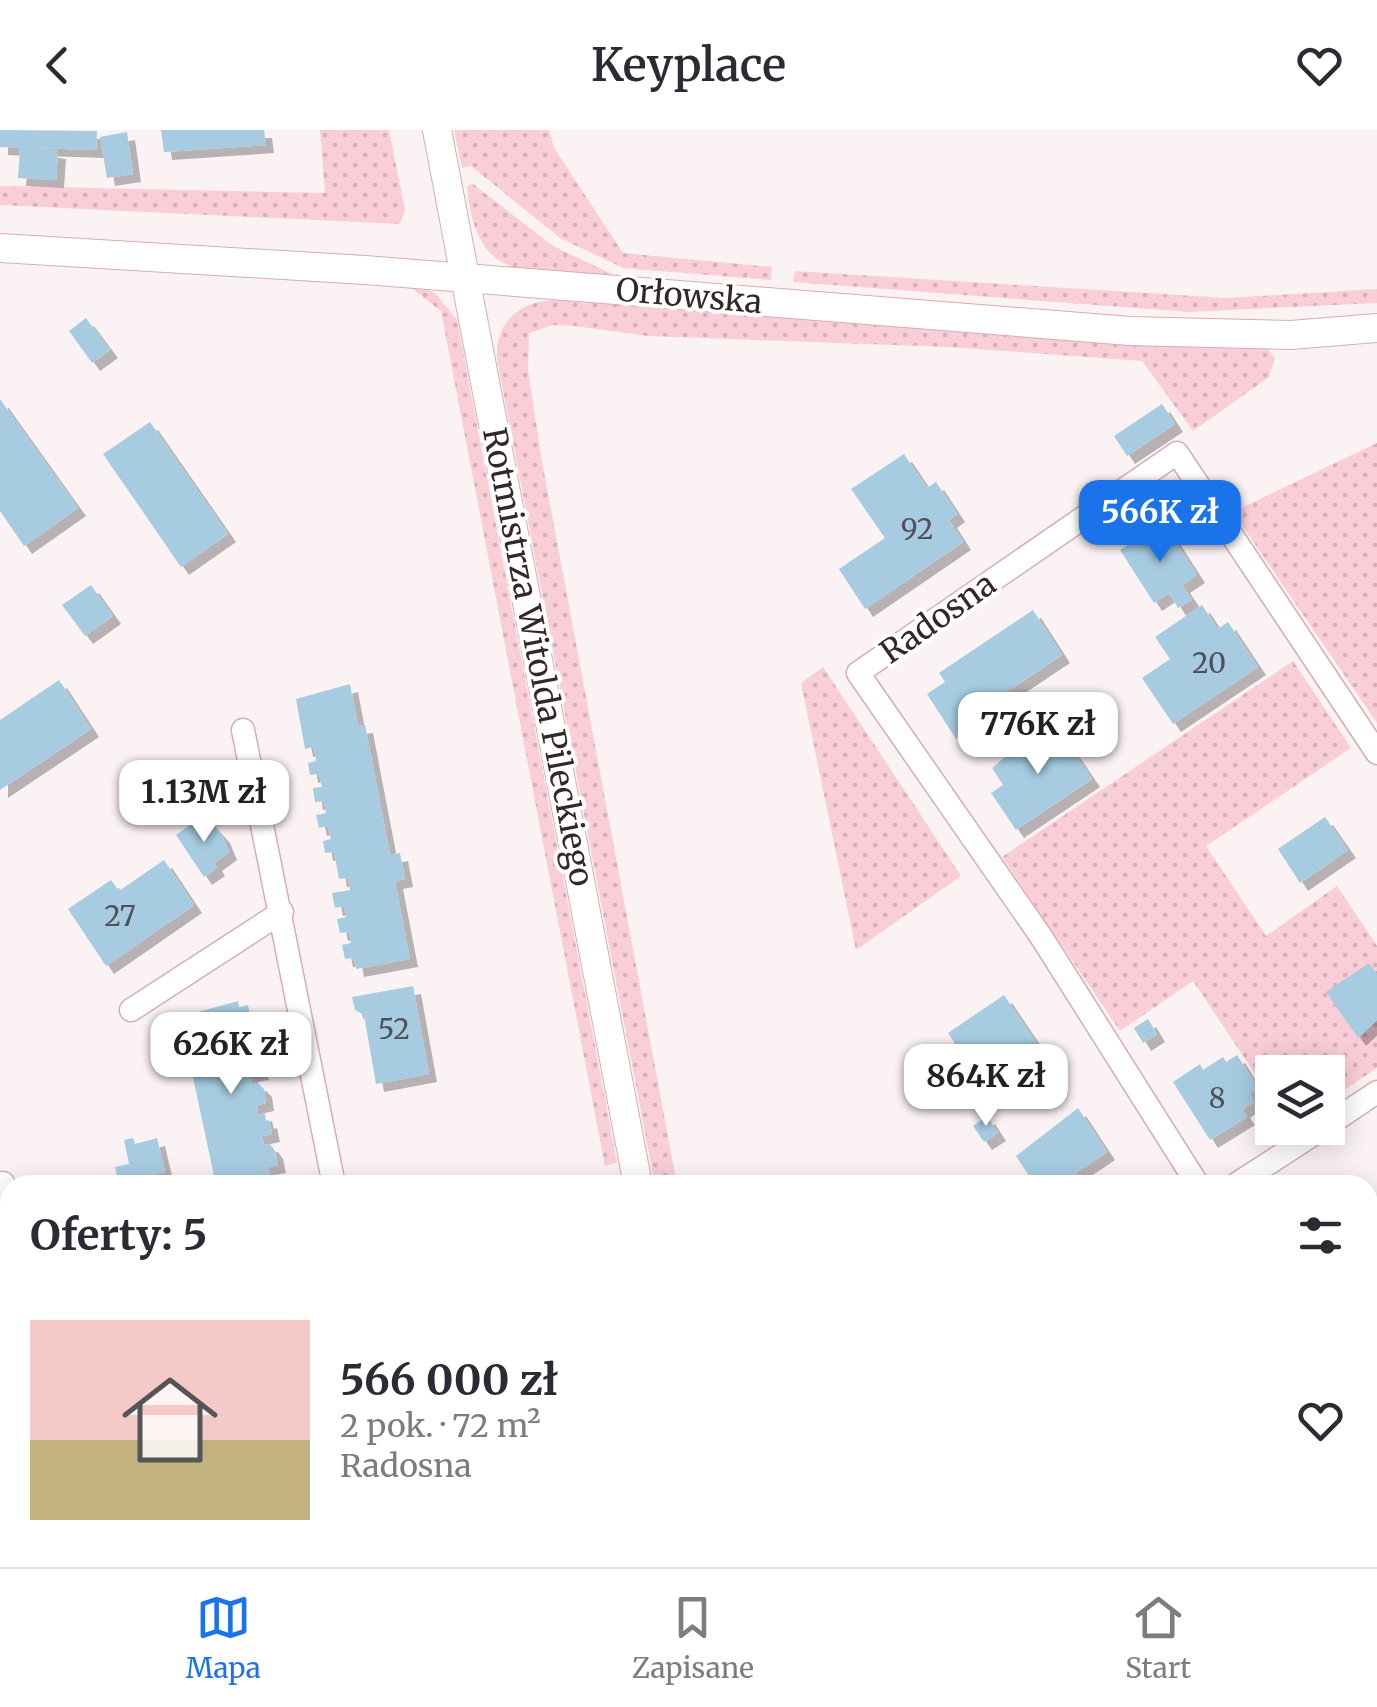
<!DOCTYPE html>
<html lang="pl">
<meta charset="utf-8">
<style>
:root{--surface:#fff;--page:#f2f2f3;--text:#2b2b33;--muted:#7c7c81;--line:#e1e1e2;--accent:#1a73e8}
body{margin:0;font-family:Merriweather,serif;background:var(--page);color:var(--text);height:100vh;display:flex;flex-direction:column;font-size:38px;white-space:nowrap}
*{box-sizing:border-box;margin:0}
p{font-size:32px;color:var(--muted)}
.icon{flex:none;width:55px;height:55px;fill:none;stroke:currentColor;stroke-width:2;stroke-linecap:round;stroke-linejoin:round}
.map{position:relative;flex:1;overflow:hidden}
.side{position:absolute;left:0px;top:1045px;width:1378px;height:392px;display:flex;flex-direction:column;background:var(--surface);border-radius:30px 30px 0 0;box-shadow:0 5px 25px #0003}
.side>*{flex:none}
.fabs{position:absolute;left:1255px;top:925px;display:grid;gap:20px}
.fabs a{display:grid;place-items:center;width:90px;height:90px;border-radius:0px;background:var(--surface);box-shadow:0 5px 25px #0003;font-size:50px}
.price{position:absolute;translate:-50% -85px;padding:0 22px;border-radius:20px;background:#fff;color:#222;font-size:32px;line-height:65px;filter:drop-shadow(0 2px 5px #0008)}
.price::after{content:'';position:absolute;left:50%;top:60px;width:30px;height:22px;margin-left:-15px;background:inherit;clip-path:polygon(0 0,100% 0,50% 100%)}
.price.active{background:var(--accent);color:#fff}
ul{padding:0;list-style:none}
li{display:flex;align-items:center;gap:30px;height:250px;padding:0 30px}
li span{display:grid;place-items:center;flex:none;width:280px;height:200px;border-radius:0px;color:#555}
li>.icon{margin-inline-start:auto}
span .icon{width:120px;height:120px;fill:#fffc;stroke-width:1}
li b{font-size:42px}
h2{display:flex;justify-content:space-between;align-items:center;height:120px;padding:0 30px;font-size:42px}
header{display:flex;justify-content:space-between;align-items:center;height:130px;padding:0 30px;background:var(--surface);font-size:45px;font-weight:600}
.dock{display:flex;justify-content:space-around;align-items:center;height:140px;border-top:2px solid var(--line);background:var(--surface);font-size:28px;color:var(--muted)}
.dock a{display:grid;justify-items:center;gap:5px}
.dock .active{color:var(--accent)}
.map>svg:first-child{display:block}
.grass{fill:url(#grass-dots)}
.building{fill:#a7cce1;filter:url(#shadow)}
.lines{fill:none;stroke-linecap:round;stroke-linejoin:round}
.minor-casing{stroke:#d6adb6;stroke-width:25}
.tertiary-casing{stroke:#d6adb6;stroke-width:30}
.minor{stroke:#fff;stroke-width:22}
.tertiary{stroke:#fff;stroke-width:28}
.labels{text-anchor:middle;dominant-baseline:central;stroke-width:8;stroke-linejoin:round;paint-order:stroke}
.number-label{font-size:28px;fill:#525057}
.street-label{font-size:32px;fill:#352629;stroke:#fff}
</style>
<header><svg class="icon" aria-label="back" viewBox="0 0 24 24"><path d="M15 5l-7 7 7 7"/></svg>Keyplace<svg class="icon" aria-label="heart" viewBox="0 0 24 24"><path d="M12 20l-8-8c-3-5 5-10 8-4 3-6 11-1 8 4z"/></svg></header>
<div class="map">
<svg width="1377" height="1437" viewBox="0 0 1377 1437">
<defs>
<pattern id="grass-dots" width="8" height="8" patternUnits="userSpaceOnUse" patternTransform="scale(2.5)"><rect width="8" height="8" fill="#faced7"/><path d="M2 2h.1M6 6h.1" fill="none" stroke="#d7b1b9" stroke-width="1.8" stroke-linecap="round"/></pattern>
<filter id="shadow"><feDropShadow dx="8" dy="8" stdDeviation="0" flood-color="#0004"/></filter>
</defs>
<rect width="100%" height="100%" fill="#fbf2f4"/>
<path class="grass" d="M 320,0 L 389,0 L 405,80 L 400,94 L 0,75 L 0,56 L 325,63 Z
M 454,0 L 549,0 L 554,18 L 623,123 L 772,137 L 771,150 L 623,138 L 560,108 L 471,36 L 462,38 Z
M 473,54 L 553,116 L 618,147 C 535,140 476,160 467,56 Z
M 795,141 L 1226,168 L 1377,159 L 1377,173 L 1189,182 L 793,152 Z
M 424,157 L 436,164 L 457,190 L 617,1032 L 605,1036 L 441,181 L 411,158 Z
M 556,170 L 1103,213 L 1266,217 L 1275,228 L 1269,247 L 1193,301 L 1142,231 L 949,217 L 648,206 L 574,196 L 553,195 L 529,203 L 528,240 L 541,326 L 677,1055 L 655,1055 L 497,229 C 495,191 520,171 556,170 Z
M 1377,313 L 1377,593 L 1233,382 Z
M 1293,531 L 1351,618 L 1206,716 L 1266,806 L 1337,756 L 1377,816 L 1377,938 L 1328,971 L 1328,942 L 1272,942 L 1272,969 L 1193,851 L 1120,901 L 1002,727 Z
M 823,537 L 961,746 L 856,820 L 801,553 Z
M 724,1428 L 930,1428 L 936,1437 L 726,1437 Z"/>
<path class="building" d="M 0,0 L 97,1 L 96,20 L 36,18 L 58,21 L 56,50 L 18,48 L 20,18 L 0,17 Z
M 161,0 L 264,0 L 266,15 L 164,22 Z
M 127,2 L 133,44 L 107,48 L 100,7 Z
M 86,188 L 110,220 L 92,233 L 69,201 Z
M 0,269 L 78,378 L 24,416 L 0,381 Z
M 1162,274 L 1175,294 L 1127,326 L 1114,306 Z
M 150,292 L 228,404 L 181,437 L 103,324 Z
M 904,324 L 927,358 L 936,352 L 957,384 L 949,390 L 963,412 L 865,479 L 839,439 L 885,408 L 851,359 Z
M 1163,392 L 1197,445 L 1182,455 L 1192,470 L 1178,478 L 1169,463 L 1154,473 L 1120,420 Z
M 91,455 L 113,486 L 85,506 L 62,475 Z
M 1202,475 L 1218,499 L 1228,492 L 1258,537 L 1173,594 L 1142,548 L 1170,529 L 1155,507 Z
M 1033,480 L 1062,525 L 969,587 L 975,597 L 956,609 L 927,564 L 945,552 L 939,543 Z
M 59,550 L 91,599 L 0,660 L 0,590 Z
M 350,554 L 358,596 L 365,595 L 390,725 L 400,723 L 405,749 L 395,751 L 410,829 L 356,839 L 354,828 L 345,829 L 342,815 L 351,813 L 349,802 L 340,803 L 337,789 L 346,787 L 344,776 L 335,778 L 332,763 L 350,760 L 348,748 L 339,749 L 334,722 L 325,723 L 323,711 L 331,709 L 328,696 L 319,698 L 316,685 L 326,683 L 324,671 L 315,672 L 313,658 L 322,657 L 319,644 L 310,645 L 308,633 L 316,631 L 314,617 L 305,619 L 296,569 Z
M 1056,596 L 1092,649 L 1016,700 L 991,663 L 1003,655 L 992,638 L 1024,611 L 1027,616 Z
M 204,685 L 222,705 L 229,722 L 214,733 L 217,738 L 204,747 L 176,705 Z
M 1325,687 L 1348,720 L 1300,753 L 1278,719 Z
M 164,730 L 194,775 L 106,836 L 68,779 L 111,750 L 119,761 Z
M 1369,833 L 1377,844 L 1377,890 L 1358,908 L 1326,862 Z
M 413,856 L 429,944 L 376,954 L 364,885 L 355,880 L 352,867 Z
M 1004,865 L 1046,927 L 980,972 L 961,943 L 970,937 L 948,903 Z
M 238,871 L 239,877 L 248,875 L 255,911 L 246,913 L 247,923 L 254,922 L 261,942 L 250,944 L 252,954 L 258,953 L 264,959 L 266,973 L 257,975 L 258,985 L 264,983 L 266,991 L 269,990 L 272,1004 L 262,1006 L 264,1015 L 270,1014 L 275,1021 L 278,1035 L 268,1037 L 270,1046 L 277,1044 L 279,1055 L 216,1055 L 188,924 L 198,922 L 191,884 Z
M 1148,889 L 1157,904 L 1143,913 L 1134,898 Z
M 1237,925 L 1258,958 L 1249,963 L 1254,972 L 1242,980 L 1247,987 L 1210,1010 L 1173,952 L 1200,934 L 1203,940 L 1223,927 L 1226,932 Z
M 1078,978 L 1107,1022 L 1076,1043 L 1083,1055 L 1035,1055 L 1016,1026 Z
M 987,986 L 998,1003 L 984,1012 L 973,996 Z
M 133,1008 L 135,1014 L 157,1008 L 165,1042 L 154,1044 L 157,1055 L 119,1055 L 115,1037 L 129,1034 L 124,1010 Z
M 1368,1124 L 1377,1139 L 1377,1193 L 1368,1200 Z
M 1368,1386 L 1377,1401 L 1377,1437 L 1345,1437 L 1338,1428 L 1368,1428 Z
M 485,1428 L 524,1428 L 525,1437 L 472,1437 L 471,1429 Z"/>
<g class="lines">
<g class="minor-casing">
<path id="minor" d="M 243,600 L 334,1055
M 131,880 L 282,782
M 1328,995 L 1377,962
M 3,1053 L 10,1082
M 1198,1055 L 1042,808 L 858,543 L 1177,323 L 1377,623
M 1235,1055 L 1323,998
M 0,1311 L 10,1304
M 1368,1320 L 1377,1335
M 404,1428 L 406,1437"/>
</g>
<g class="tertiary-casing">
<path id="tertiary" d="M 437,0 L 638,1055
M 0,118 L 365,140 L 1130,201 L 1291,205 L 1377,198
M 708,1428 L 710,1437"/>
</g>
<use href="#minor" class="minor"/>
<use href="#tertiary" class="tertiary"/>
</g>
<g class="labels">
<g class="number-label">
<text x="917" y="399">92</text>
<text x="1209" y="533">20</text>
<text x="120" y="786">27</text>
<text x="394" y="899">52</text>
<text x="1217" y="968">8</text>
</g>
<g class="street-label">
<text transform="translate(689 166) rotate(5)">Orłowska</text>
<text transform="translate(938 488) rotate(-35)">Radosna</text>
<text transform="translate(538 527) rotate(79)">Rotmistrza Witolda Pileckiego</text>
</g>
</g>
</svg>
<div class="fabs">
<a><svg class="icon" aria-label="layers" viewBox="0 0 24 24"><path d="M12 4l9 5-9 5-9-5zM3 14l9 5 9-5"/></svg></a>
</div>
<b class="price active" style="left:1160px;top:435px">566K zł</b>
<b class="price" style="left:1038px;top:647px">776K zł</b>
<b class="price" style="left:204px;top:715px">1.13M zł</b>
<b class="price" style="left:231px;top:967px">626K zł</b>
<b class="price" style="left:986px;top:999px">864K zł</b>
<section class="side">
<h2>Oferty: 5<svg class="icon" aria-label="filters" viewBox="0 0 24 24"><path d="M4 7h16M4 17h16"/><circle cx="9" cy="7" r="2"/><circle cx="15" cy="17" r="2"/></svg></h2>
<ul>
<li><span style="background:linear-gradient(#f6c9c9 60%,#c2b280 0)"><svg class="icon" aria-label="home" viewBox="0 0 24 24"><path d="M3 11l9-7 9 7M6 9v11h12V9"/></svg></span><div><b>566 000 zł</b><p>2 pok. · 72 m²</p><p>Radosna</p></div><svg class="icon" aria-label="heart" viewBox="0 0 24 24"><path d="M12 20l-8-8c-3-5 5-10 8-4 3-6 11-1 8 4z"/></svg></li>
</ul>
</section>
</div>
<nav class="dock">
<a class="active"><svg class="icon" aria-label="map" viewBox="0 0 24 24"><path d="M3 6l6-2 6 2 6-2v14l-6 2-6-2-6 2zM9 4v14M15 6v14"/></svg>Mapa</a>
<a><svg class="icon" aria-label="saved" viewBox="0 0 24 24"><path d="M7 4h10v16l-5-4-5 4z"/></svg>Zapisane</a>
<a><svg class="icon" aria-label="home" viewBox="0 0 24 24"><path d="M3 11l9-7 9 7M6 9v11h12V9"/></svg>Start</a>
</nav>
